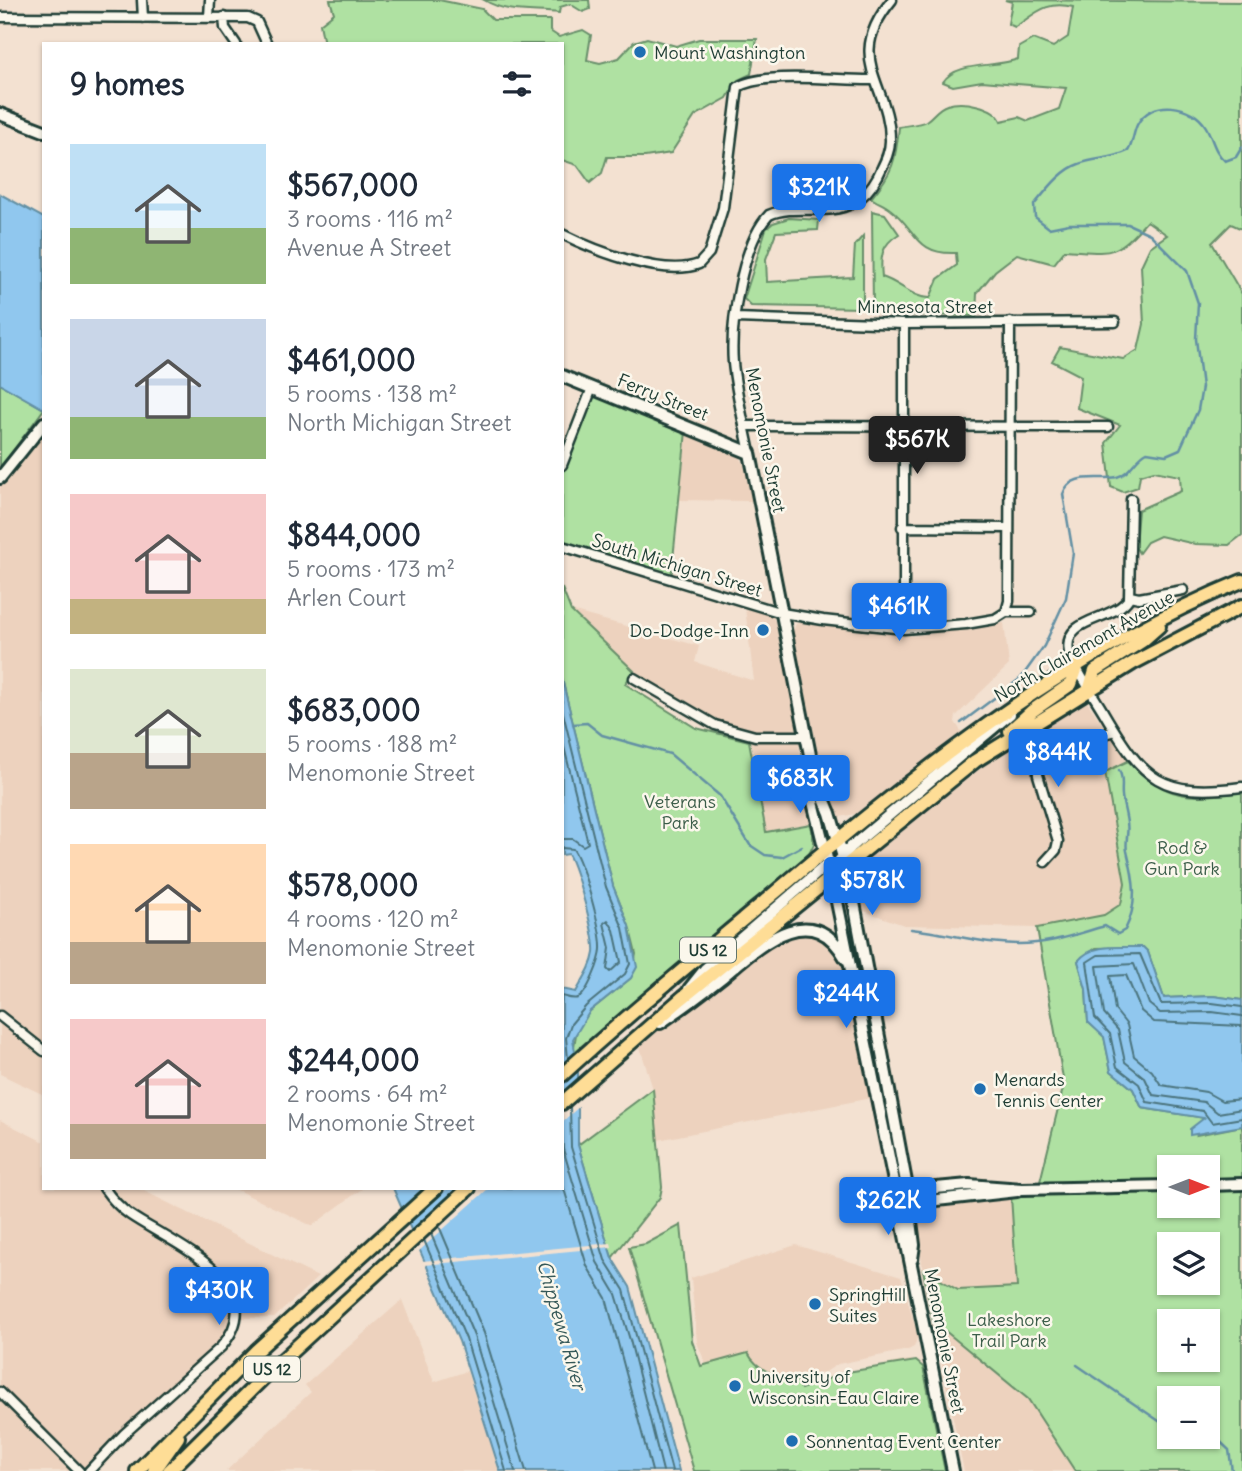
<!DOCTYPE html>
<meta charset="utf-8">
<style>
:root{--surface:#fff;--page:#f2f2f3;--text:#1f2937;--muted:#747a83;--accent:#1a73e8}
body{margin:0;font-family:Delius,sans-serif;background:var(--page);color:var(--text);height:100vh;display:flex;flex-direction:column;font-size:26px;white-space:nowrap}
*{box-sizing:border-box;margin:0}
p{font-size:23px;color:var(--muted)}
.icon{flex:none;width:38px;height:38px;fill:none;stroke:currentColor;stroke-width:2;stroke-linecap:round;stroke-linejoin:round}
.map{position:relative;flex:1;overflow:hidden}
.sheet{position:absolute;left:42px;top:42px;width:522px;height:1148px;display:flex;flex-direction:column;background:var(--surface);border-radius:0px;box-shadow:0 2px 5px #0004}
.sheet>*{flex:none}
.needle{width:46px;rotate:90deg}
.controls{position:absolute;left:1157px;top:1155px;display:grid;gap:14px}
.controls a{display:grid;place-items:center;width:63px;height:63px;border-radius:0px;background:var(--surface);box-shadow:0 2px 5px #0004;font-size:35px}
.price{position:absolute;translate:-50% -60px;padding:0 16px;border-radius:7px;background:var(--accent);color:#fff;font-size:23px;line-height:46px;filter:drop-shadow(0 2px 4px #0008)}
.price::after{content:'';position:absolute;left:50%;top:42px;width:21px;height:16px;margin-left:-10px;background:inherit;clip-path:polygon(0 0,100% 0,50% 100%)}
.price.selected{background:#222;color:#fff}
ul{padding:0;list-style:none}
li{display:flex;align-items:center;gap:21px;height:175px;padding:0 28px}
li span{display:grid;place-items:center;flex:none;width:196px;height:140px;border-radius:0px;color:#555}
li>.icon{margin-inline-start:auto}
span .icon{width:84px;height:84px;fill:#fffc;stroke-width:1}
li b{font-size:30px}
h2{display:flex;justify-content:space-between;align-items:center;height:84px;padding:0 28px;font-size:30px}
.map>svg:first-child{display:block}
.built{fill:#edd2be}
.green{fill:#afe1a2;stroke:#678f6b;stroke-width:2;fill-rule:evenodd}
.water{fill:#90c7ee;stroke:#6390a4;stroke-width:2}
.pier{fill:#f3e1d1}
.lines{fill:none;stroke-linecap:round;stroke-linejoin:round}
.shore{stroke:#4c747e;stroke-width:2}
.stream{stroke:#6390a4;stroke-width:2.5}
.street-casing{stroke:#1f3d34;stroke-width:13}
.secondary-casing{stroke:#1f3d34;stroke-width:16}
.primary-casing{stroke:#1f3d34;stroke-width:18}
.street{stroke:#fbf7ec;stroke-width:8}
.secondary{stroke:#fbf7ec;stroke-width:10}
.primary{stroke:#fedd96;stroke-width:12}
.poi-dot{fill:#1f6fb2;stroke:#fbf7ec;stroke-width:2.5}
.labels{text-anchor:middle;dominant-baseline:central;stroke-width:5;stroke-linejoin:round;paint-order:stroke}
.shield{fill:#fbf7ec;stroke:#61756b;stroke-width:2}
.shield-label{font-size:16px;font-weight:bold;fill:#1f3d34}
.poi-label{font-size:18px;fill:#1f3d34;stroke:#fbf7ec;text-anchor:start}
.street-label{font-size:18px;fill:#1f3d34;stroke:#fbf7ec}
.park-label{font-size:18px;fill:#3c5e4a;stroke:#fbf7ec}
.water-label{font-size:19px;font-style:italic;fill:#365959;stroke:#fbf7ec}
</style>
<div class="map">
<svg width="1242" height="1471" viewBox="0 0 1242 1471">
<rect width="100%" height="100%" fill="#f3e1d1"/>
<filter id="ink" filterUnits="userSpaceOnUse"><feTurbulence type="fractalNoise" baseFrequency=".0143" numOctaves="2"/><feDisplacementMap in="SourceGraphic" scale="14" xChannelSelector="R" yChannelSelector="G"/><feConvolveMatrix kernelMatrix="1 2 1 2 8 2 1 2 1" color-interpolation-filters="sRGB"/></filter>
<g filter="url(#ink)">
<path class="built" d="M 44,431 L 44,1095 L 0,1074 L 0,487 Z
M 686,431 L 738,452 L 744,465 L 752,501 L 677,500 Z
M 745,608 L 773,616 L 776,624 L 794,710 L 811,824 L 766,832 L 749,731 L 712,720 L 634,671 L 571,611 L 699,646 L 695,662 L 754,681 Z
M 801,623 L 914,636 L 1004,623 L 1009,665 L 956,716 L 955,722 L 963,734 L 855,814 L 840,817 L 823,777 L 793,631 L 796,624 Z
M 1087,702 L 1128,761 L 1105,773 L 1125,883 L 1121,904 L 1105,915 L 1037,928 L 904,925 L 861,910 L 857,885 L 859,871 L 865,858 L 1013,743 Z
M 777,934 L 822,934 L 845,957 L 876,1097 L 658,1140 L 653,1089 L 637,1038 Z
M 0,1120 L 44,1142 L 44,1188 L 138,1188 L 318,1277 L 274,1318 L 233,1318 L 225,1337 L 82,1471 L 0,1471 Z
M 233,1188 L 363,1188 L 312,1226 Z
M 1011,1196 L 1017,1287 L 958,1290 L 923,1270 L 916,1217 L 920,1207 Z
M 796,1245 L 901,1277 L 918,1336 L 914,1347 L 908,1350 L 838,1364 L 827,1371 L 798,1379 L 800,1389 L 847,1372 L 910,1360 L 918,1362 L 923,1367 L 945,1471 L 694,1471 L 646,1308 L 687,1299 L 692,1341 L 701,1366 L 706,1365 L 697,1342 L 691,1278 Z
M 402,1300 L 434,1382 L 467,1371 L 500,1471 L 226,1471 L 311,1392 L 305,1385 Z
M 933,1321 L 1028,1399 L 1075,1471 L 964,1471 Z"/>
<path class="green" d="M 330,0 L 439,0 L 482,9 L 493,20 L 550,20 L 550,31 L 559,37 L 583,30 L 591,35 L 587,60 L 600,63 L 619,58 L 634,42 L 647,38 L 676,46 L 699,39 L 757,39 L 751,74 L 738,80 L 727,98 L 695,116 L 671,153 L 645,157 L 607,157 L 602,173 L 590,183 L 577,165 L 562,160 L 562,44 L 324,44 L 320,24 L 334,13 Z
M 484,0 L 589,0 L 590,9 L 583,12 L 570,4 L 560,7 L 559,13 C 532,10 507,14 484,0 Z
M 1005,0 L 1242,2 L 1242,229 L 1231,224 L 1212,243 L 1242,294 L 1242,535 L 1229,545 L 1195,544 L 1160,536 L 1147,542 L 1139,553 L 1135,546 L 1138,510 L 1181,491 L 1180,476 L 1154,471 L 1140,475 L 1138,487 L 1123,492 L 1111,487 L 1106,443 L 1120,425 L 1077,408 L 1081,376 L 1052,361 L 1060,347 L 1123,359 L 1138,350 L 1144,324 L 1141,266 L 1150,247 L 1167,235 L 1147,221 C 1114,258 1112,253 1065,250 L 1054,264 L 1017,254 L 995,271 L 977,293 L 976,316 L 880,314 L 873,309 L 872,211 L 885,214 L 899,234 C 881,245 880,257 882,277 C 899,282 912,298 930,298 L 938,279 L 957,265 L 956,253 C 915,255 917,229 890,209 C 885,205 877,202 871,198 C 893,173 896,160 899,127 C 907,125 919,125 926,121 C 934,116 937,108 947,105 C 963,100 995,106 1001,121 L 1019,117 L 1028,121 L 1059,109 L 1066,88 L 982,81 L 953,86 L 943,82 C 956,61 996,68 1018,59 L 1019,47 L 1033,39 L 1053,47 L 1068,37 L 1073,7 C 1046,0 1035,14 1015,27 L 1008,24 L 1012,2 Z
M 789,218 L 819,220 L 818,230 L 776,232 L 766,259 L 767,282 L 853,277 L 855,245 L 863,236 L 863,308 L 751,306 L 744,299 L 766,229 L 773,223 Z
M 0,384 L 44,409 L 0,468 Z
M 592,388 L 686,431 L 671,579 L 562,546 L 562,465 Z
M 562,588 L 571,611 L 634,671 L 625,684 L 696,728 L 749,741 L 766,832 L 811,824 L 814,844 L 807,858 L 573,1053 L 577,1028 L 590,1011 L 631,978 L 636,954 L 629,926 L 613,886 L 562,679 Z
M 1128,761 C 1169,801 1187,799 1242,792 L 1242,1000 L 1213,996 L 1164,998 L 1148,952 L 1143,947 L 1096,948 L 1078,961 L 1086,989 L 1088,1022 L 1104,1036 L 1111,1071 L 1133,1089 L 1142,1108 L 1205,1118 L 1197,1135 L 1242,1126 L 1242,1471 L 1075,1471 L 1028,1399 L 933,1321 L 923,1270 L 958,1290 L 1017,1287 L 1011,1196 L 1037,1194 L 1064,1084 L 1037,928 L 1104,915 L 1121,904 L 1125,883 L 1105,772 ZM 1169,1167 L 1208,1167 L 1208,1206 L 1169,1206 ZM 1169,1244 L 1208,1244 L 1208,1283 L 1169,1283 ZM 1169,1321 L 1208,1321 L 1208,1360 L 1169,1360 ZM 1169,1398 L 1208,1398 L 1208,1437 L 1169,1437 Z
M 653,1089 L 662,1187 L 660,1197 L 612,1258 L 578,1145 Z
M 681,1225 L 692,1341 L 701,1366 L 748,1353 C 756,1369 779,1380 797,1380 L 801,1389 L 847,1372 L 916,1361 L 923,1367 L 945,1471 L 694,1471 L 629,1247 L 646,1244 Z"/>
<path class="water" d="M 0,194 L 44,218 L 44,409 L 0,384 Z
M 562,679 L 613,886 L 629,926 L 637,967 L 631,978 L 590,1011 L 573,1039 L 578,1071 L 578,1145 L 612,1258 L 630,1287 L 679,1471 L 500,1471 L 459,1341 L 393,1188 L 562,1188 L 562,989 L 576,992 C 583,979 592,967 594,953 C 596,937 576,868 568,854 L 562,855 Z
M 1143,947 L 1148,952 L 1164,998 L 1213,996 L 1242,1000 L 1242,1126 L 1190,1135 L 1190,1129 L 1204,1118 L 1142,1108 L 1133,1089 L 1111,1071 L 1104,1037 L 1088,1022 L 1086,989 L 1078,961 C 1093,942 1121,948 1143,947 Z"/>
<path class="pier" d="M 581,1076 L 581,1105 L 562,1122 L 562,1094 Z
M 423,1188 L 448,1188 L 406,1226 L 399,1210 Z
M 457,1188 L 489,1188 L 418,1252 L 409,1232 Z
M 611,1243 L 612,1247 L 424,1265 L 422,1261 Z"/>
<g class="lines">
<path class="shore" d="M 562,709 L 606,887 L 623,928 L 630,964 L 625,974 L 586,1006 L 571,1024 L 566,1038 L 568,1059
M 562,739 L 588,843 L 583,846 L 573,839 L 562,839
M 562,848 L 573,849 C 583,863 602,931 601,949 C 601,959 587,995 578,998 C 573,1000 566,997 562,996
M 608,920 L 614,930 L 621,962 L 610,972 L 607,969 L 610,948 L 604,923 Z
M 1242,1007 L 1212,1003 L 1161,1004 L 1140,954 L 1098,955 L 1087,962 L 1095,1018 L 1110,1034 L 1117,1067 L 1139,1084 L 1147,1102 L 1203,1111 L 1212,1123 L 1242,1118
M 1242,1016 L 1212,1012 L 1160,1013 L 1149,1004 L 1134,964 L 1097,966 L 1104,1014 L 1118,1030 L 1125,1062 L 1145,1078 L 1153,1095 L 1204,1102 L 1218,1113 L 1242,1109
M 1242,1026 L 1154,1022 L 1141,1011 L 1126,975 L 1110,976 L 1115,1010 L 1127,1025 L 1134,1056 L 1152,1071 L 1161,1085 L 1206,1092 L 1222,1101 L 1242,1099
M 570,1106 L 571,1147 L 605,1260 L 624,1290 L 672,1471
M 562,1128 L 563,1149 L 597,1262 L 616,1294 L 630,1340 L 663,1471
M 562,1182 L 587,1266 L 606,1298 L 652,1471
M 439,1226 L 484,1333 L 526,1471
M 431,1234 L 474,1336 L 515,1471
M 424,1240 L 466,1339 L 506,1471"/>
<path class="stream" d="M 961,723 L 1021,678 L 1044,646 L 1066,598 L 1073,553 L 1063,494 C 1070,471 1098,481 1117,477 C 1130,474 1135,458 1147,452 L 1166,455 L 1180,449 L 1198,410 L 1202,387 L 1196,339 L 1198,303 L 1187,271 L 1150,234 L 1128,224 L 1069,224 L 1049,228 L 1035,217 L 1034,205 C 1046,191 1061,170 1079,164 C 1095,158 1112,159 1128,151 C 1133,143 1133,134 1137,125 C 1151,97 1193,104 1206,127 C 1213,139 1214,152 1225,161 L 1236,157 L 1242,147
M 573,724 L 587,723 L 602,735 L 670,754 L 720,796 L 750,845 L 765,855 L 782,857 L 802,846
M 911,929 C 952,933 994,948 1036,943 C 1059,941 1083,932 1105,926 L 1118,934 L 1125,930 C 1139,903 1134,879 1127,851 C 1125,842 1129,832 1127,823 C 1126,814 1123,805 1122,796 C 1121,786 1124,779 1119,770
M 1077,1365 L 1162,1423 L 1169,1424
M 1208,1430 L 1229,1450 L 1232,1471"/>
<g class="street-casing">
<path id="street" d="M 142,0 L 143,18
M 0,17 L 248,18 L 257,22 L 267,44
M 209,17 L 210,0
M 224,17 L 225,28 L 236,44
M 562,234 C 594,250 664,278 699,264 L 709,253 L 723,208 L 738,87 C 763,71 841,81 874,80
M 736,318 L 904,324 L 1115,322
M 904,324 L 904,629
M 744,426 L 1108,427
M 750,453 C 744,423 736,393 733,363 C 730,325 742,243 769,215 C 795,203 828,217 853,203 C 864,197 872,187 878,176 C 883,165 890,154 890,141 C 891,85 842,60 892,0
M 562,465 L 592,388
M 1131,499 L 1129,598 C 1114,622 1062,616 1069,652 C 1078,673 1092,693 1104,713 C 1144,781 1161,797 1242,787
M 902,527 L 1008,528
M 562,546 L 782,613 L 823,620 L 904,629 L 966,624 L 995,619 L 1006,612 L 1031,612
M 1130,596 L 1139,598 L 1183,590
M 1006,612 L 1009,601 L 1010,322
M 634,678 L 715,725 L 755,736 L 805,736
M 1045,862 L 1056,850 L 1058,841 L 1038,775 C 1036,741 1091,739 1115,731
M 0,1016 L 44,1051
M 0,1392 L 79,1471
M 89,1471 L 124,1434 L 221,1347 C 276,1284 171,1243 130,1215 C 120,1208 111,1198 104,1188"/>
</g>
<g class="secondary-casing">
<path id="secondary" d="M 0,114 L 44,131
M 562,376 L 750,453 L 814,775 L 830,813 L 850,881 L 906,1182 L 914,1245 L 912,1259
M 0,478 L 44,423
M 814,778 L 813,802 L 834,887 L 953,1471
M 839,861 L 851,847 L 1010,714
M 689,989 L 705,969 L 830,862
M 660,1023 C 681,1009 701,994 721,978 C 756,949 811,894 846,959
M 1208,1185 L 1242,1184
M 903,1191 L 969,1185 L 1022,1189 L 1169,1186
M 901,1204 L 1017,1191"/>
</g>
<g class="primary-casing">
<path id="primary" d="M 1090,688 L 1095,671 L 1142,641 L 1159,626
M 1010,731 L 1032,711 L 1071,684 L 1077,667
M 562,1075 C 627,1015 696,959 764,902 C 910,778 1063,654 1242,581
M 562,1103 L 681,999 L 975,761 L 1133,663 L 1242,606
M 137,1471 L 256,1351 L 436,1188
M 154,1471 L 178,1437
M 169,1471 L 265,1376 L 469,1188"/>
</g>
<use href="#street" class="street"/>
<use href="#secondary" class="secondary"/>
<use href="#primary" class="primary"/>
</g>
</g>
<g class="poi-dot">
<circle cx="640" cy="52" r="7"/>
<circle cx="763" cy="630" r="7"/>
<circle cx="980" cy="1089" r="7"/>
<circle cx="815" cy="1304" r="7"/>
<circle cx="735" cy="1386" r="7"/>
<circle cx="792" cy="1441" r="7"/>
</g>
<g class="labels">
<g class="shield">
<rect x="680" y="937.5" width="56" height="25" rx="5"/>
<rect x="244" y="1356.5" width="56" height="25" rx="5"/>
</g>
<g class="shield-label">
<text x="708" y="950">US 12</text>
<text x="272" y="1369">US 12</text>
</g>
<g class="poi-label">
<text x="654" y="52">Mount Washington</text>
<text x="749" y="630" text-anchor="end">Do-Dodge-Inn</text>
<text x="994" y="1079">Menards<tspan x="994" dy="21">Tennis Center</tspan></text>
<text x="829" y="1294">SpringHill<tspan x="829" dy="21">Suites</tspan></text>
<text x="749" y="1376">University of<tspan x="749" dy="21">Wisconsin-Eau Claire</tspan></text>
<text x="806" y="1441">Sonnentag Event Center</text>
</g>
<g class="street-label">
<text x="925" y="306">Minnesota Street</text>
<text transform="translate(663 397) rotate(22)">Ferry Street</text>
<text transform="translate(766 440) rotate(79)">Menomonie Street</text>
<text transform="translate(677 565) rotate(17)">South Michigan Street</text>
<text transform="translate(1084 646) rotate(-30)">North Clairemont Avenue</text>
<text transform="translate(945 1341) rotate(79)">Menomonie Street</text>
</g>
<g class="park-label">
<text x="680" y="801">Veterans<tspan x="680" dy="21">Park</tspan></text>
<text x="1182" y="847">Rod &amp;<tspan x="1182" dy="21">Gun Park</tspan></text>
<text x="1009" y="1319">Lakeshore<tspan x="1009" dy="21">Trail Park</tspan></text>
</g>
<g class="water-label">
<text transform="translate(562 1325) rotate(74)">Chippewa River</text>
</g>
</g>
</svg>
<div class="controls">
<a><svg class="needle" viewBox="-14 -14 28 28"><path d="M0-13l5 13h-10z" fill="#e53935"/><path d="M0 13l5-13h-10z" fill="#747a83"/></svg></a>
<a><svg class="icon" aria-label="layers" viewBox="0 0 24 24"><path d="M12 4l9 5-9 5-9-5zM3 14l9 5 9-5"/></svg></a>
<a>+</a>
<a>−</a>
</div>
<b class="price" style="left:819px;top:224px">$321K</b>
<b class="price selected" style="left:917px;top:476px">$567K</b>
<b class="price" style="left:899px;top:643px">$461K</b>
<b class="price" style="left:1058px;top:789px">$844K</b>
<b class="price" style="left:800px;top:815px">$683K</b>
<b class="price" style="left:872px;top:917px">$578K</b>
<b class="price" style="left:846px;top:1030px">$244K</b>
<b class="price" style="left:888px;top:1237px">$262K</b>
<b class="price" style="left:219px;top:1327px">$430K</b>
<section class="sheet">
<h2>9 homes<svg class="icon" aria-label="filters" viewBox="0 0 24 24"><path d="M4 7h16M4 17h16"/><circle cx="9" cy="7" r="2"/><circle cx="15" cy="17" r="2"/></svg></h2>
<ul>
<li><span style="background:linear-gradient(#bfe0f5 60%,#8fb573 0)"><svg class="icon" aria-label="home" viewBox="0 0 24 24"><path d="M3 11l9-7 9 7M6 9v11h12V9"/></svg></span><div><b>$567,000</b><p>3 rooms · 116 m²</p><p>Avenue A Street</p></div></li>
<li><span style="background:linear-gradient(#c9d6e8 70%,#8fb573 0)"><svg class="icon" aria-label="home" viewBox="0 0 24 24"><path d="M3 11l9-7 9 7M6 9v11h12V9"/></svg></span><div><b>$461,000</b><p>5 rooms · 138 m²</p><p>North Michigan Street</p></div></li>
<li><span style="background:linear-gradient(#f6c9c9 75%,#c2b280 0)"><svg class="icon" aria-label="home" viewBox="0 0 24 24"><path d="M3 11l9-7 9 7M6 9v11h12V9"/></svg></span><div><b>$844,000</b><p>5 rooms · 173 m²</p><p>Arlen Court</p></div></li>
<li><span style="background:linear-gradient(#dfe7d0 60%,#b9a48a 0)"><svg class="icon" aria-label="home" viewBox="0 0 24 24"><path d="M3 11l9-7 9 7M6 9v11h12V9"/></svg></span><div><b>$683,000</b><p>5 rooms · 188 m²</p><p>Menomonie Street</p></div></li>
<li><span style="background:linear-gradient(#ffd9b3 70%,#b9a48a 0)"><svg class="icon" aria-label="home" viewBox="0 0 24 24"><path d="M3 11l9-7 9 7M6 9v11h12V9"/></svg></span><div><b>$578,000</b><p>4 rooms · 120 m²</p><p>Menomonie Street</p></div></li>
<li><span style="background:linear-gradient(#f6c9c9 75%,#b9a48a 0)"><svg class="icon" aria-label="home" viewBox="0 0 24 24"><path d="M3 11l9-7 9 7M6 9v11h12V9"/></svg></span><div><b>$244,000</b><p>2 rooms · 64 m²</p><p>Menomonie Street</p></div></li>
</ul>
</section>
</div>
